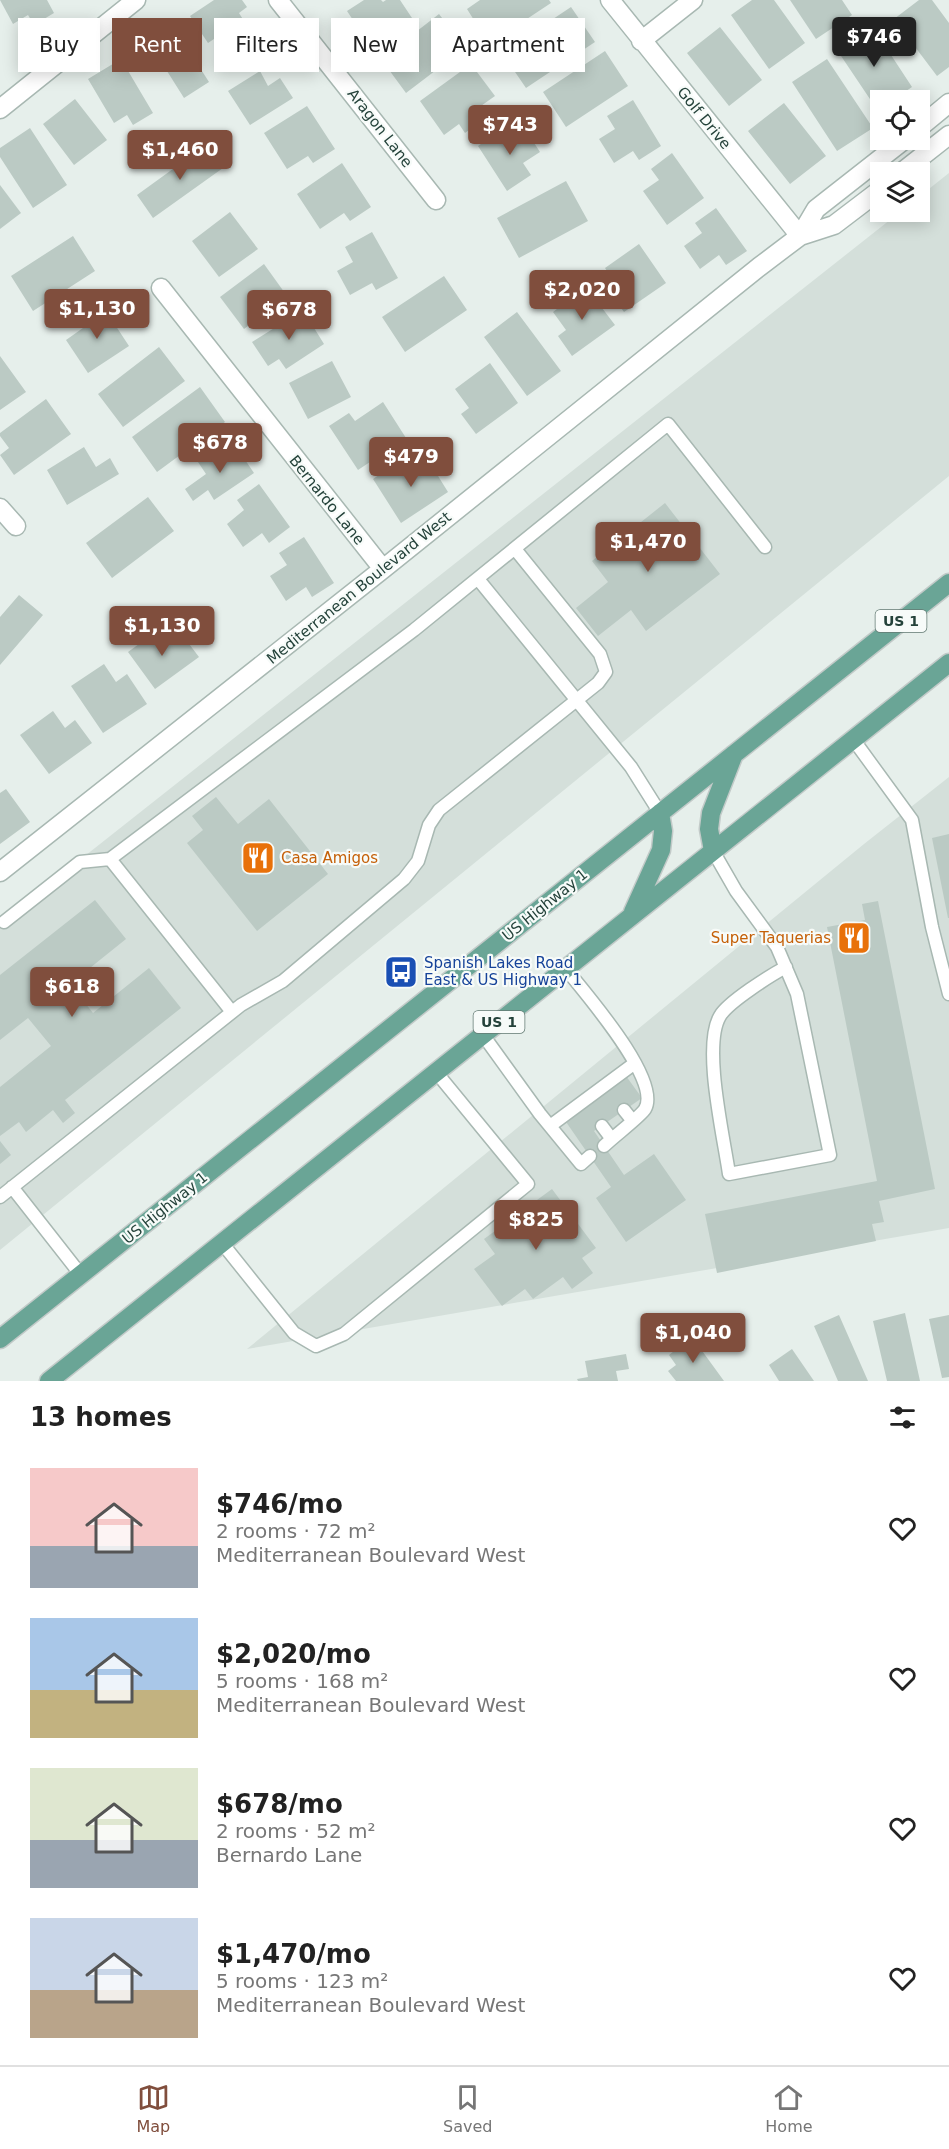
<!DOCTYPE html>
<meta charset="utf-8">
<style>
:root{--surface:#fff;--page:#f6f6f6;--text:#222;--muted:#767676;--line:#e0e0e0;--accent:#804e3d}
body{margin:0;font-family:"DejaVu Sans",sans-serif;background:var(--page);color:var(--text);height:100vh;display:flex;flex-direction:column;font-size:22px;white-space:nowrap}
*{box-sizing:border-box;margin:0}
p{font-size:20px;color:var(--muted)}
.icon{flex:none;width:33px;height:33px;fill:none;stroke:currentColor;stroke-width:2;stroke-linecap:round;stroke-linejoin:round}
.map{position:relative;height:1381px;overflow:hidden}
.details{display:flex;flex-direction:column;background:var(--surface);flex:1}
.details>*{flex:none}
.guide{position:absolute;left:18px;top:18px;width:600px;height:54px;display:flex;gap:12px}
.tools{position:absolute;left:870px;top:90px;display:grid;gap:12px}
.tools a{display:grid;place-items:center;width:60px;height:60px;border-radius:0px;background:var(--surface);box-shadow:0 3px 15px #0003;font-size:30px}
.price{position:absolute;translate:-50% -51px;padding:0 14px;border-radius:6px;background:var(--accent);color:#fff;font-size:20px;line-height:39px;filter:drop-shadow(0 2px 3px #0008)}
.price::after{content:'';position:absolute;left:50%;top:36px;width:18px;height:14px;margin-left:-9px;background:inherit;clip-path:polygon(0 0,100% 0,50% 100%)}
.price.current{background:#222;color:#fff}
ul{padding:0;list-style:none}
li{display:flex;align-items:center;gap:18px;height:150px;padding:0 30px}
li span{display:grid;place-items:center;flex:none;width:168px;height:120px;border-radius:0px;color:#555}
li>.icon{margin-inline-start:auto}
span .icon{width:72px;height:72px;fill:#fffc;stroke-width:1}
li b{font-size:26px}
h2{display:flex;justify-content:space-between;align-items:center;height:72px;padding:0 30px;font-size:26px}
.tag{padding:0 21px;border-radius:0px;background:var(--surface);box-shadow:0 3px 15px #0003;font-size:21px;line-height:54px}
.tag.current{background:var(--accent);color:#fff}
.tab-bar{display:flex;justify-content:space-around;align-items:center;height:84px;border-top:2px solid var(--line);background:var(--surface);font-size:16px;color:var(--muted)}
.tab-bar a{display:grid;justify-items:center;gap:3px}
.tab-bar .current{color:var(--accent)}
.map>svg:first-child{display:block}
.built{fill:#d4dfda}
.building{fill:#bbcac4}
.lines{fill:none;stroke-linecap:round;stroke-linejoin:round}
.service-casing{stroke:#a8b8b2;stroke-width:15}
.minor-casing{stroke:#a8b8b2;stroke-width:21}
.primary-casing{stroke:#c2cac8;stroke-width:21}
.service{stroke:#fff;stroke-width:12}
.minor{stroke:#fff;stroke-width:18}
.primary{stroke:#6aa596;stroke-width:18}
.labels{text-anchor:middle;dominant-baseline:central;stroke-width:4.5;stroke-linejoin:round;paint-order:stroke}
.shield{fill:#f7fbf9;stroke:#637a73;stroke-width:1.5}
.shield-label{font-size:14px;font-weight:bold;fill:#24423a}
.street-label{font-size:15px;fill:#24423a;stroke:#f7fbf9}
.food-label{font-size:15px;fill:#c56008;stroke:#f7fbf9;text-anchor:start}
.transit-label{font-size:15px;fill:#164399;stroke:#f7fbf9;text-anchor:start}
</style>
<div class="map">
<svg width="949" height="1381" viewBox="0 0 949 1381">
<rect width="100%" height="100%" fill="#e6efeb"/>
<path class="built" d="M 949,173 L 949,476 L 0,1250 L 0,923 L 900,212 L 920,212 L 920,196 Z
M 949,777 L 949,1228 L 247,1349 L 864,844 Z"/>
<path class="building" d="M 0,0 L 47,0 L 54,13 L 34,25 L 28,15 L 13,24 Z
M 214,0 L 242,0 L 247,7 L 239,13 L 252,34 L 229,49 L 220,35 L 208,43 L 190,16 Z
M 364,0 L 381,0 L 383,2 L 386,0 L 400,0 L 412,18 L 362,50 L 349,30 L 357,26 L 347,11 Z
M 480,0 L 549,0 L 551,3 L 489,44 L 467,9 Z
M 752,0 L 774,0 L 805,43 L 769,69 L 731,15 Z
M 790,0 L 842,0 L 852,15 L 816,39 Z
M 919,0 L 932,0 L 949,23 L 949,67 L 937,76 L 894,19 Z
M 571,7 L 595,42 L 526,88 L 502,53 Z
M 439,14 L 465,48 L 406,93 L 381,59 Z
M 168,18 L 209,82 L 184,98 L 143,33 Z
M 872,26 L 912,87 L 893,100 L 880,100 L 880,109 L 878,111 L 837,50 Z
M 720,27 L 762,80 L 729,106 L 687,53 Z
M 605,51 L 628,86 L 566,127 L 543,92 Z
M 121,59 L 153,113 L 133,125 L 127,115 L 114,123 L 88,79 Z
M 827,59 L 873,128 L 837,151 L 792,82 Z
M 471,64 L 495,96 L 478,108 L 485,118 L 465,133 L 459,124 L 444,135 L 420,101 Z
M 260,71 L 268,86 L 280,78 L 293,98 L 250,125 L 228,91 Z
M 75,99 L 107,140 L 74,165 L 43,124 Z
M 633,100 L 661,146 L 639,160 L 633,151 L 614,163 L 599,139 L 615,129 L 607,116 Z
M 784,103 L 826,156 L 790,184 L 748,131 Z
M 307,106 L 335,149 L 313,163 L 308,156 L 287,169 L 264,133 Z
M 506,127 L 513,137 L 525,129 L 540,152 L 523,163 L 531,175 L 507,191 L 478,146 Z
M 30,128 L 67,185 L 33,208 L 0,157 L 0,148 Z
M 206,145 L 223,168 L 153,218 L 137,195 Z
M 672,153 L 704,198 L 667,225 L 643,191 L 659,180 L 651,169 Z
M 342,163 L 371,207 L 350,221 L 344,213 L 320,229 L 297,194 Z
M 566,181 L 588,221 L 519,258 L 497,218 Z
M 0,185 L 21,213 L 0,229 Z
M 716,208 L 747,251 L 726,265 L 719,255 L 700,269 L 684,246 L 702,233 L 695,223 Z
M 230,212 L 258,249 L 219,277 L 192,241 Z
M 372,232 L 398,278 L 376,290 L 372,283 L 350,295 L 337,271 L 353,262 L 345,247 Z
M 73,236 L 95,271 L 33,311 L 11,276 Z
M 639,244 L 666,283 L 624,312 L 611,294 L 619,288 L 605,268 Z
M 264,264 L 287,296 L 244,329 L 220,297 Z
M 444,276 L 467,310 L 405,352 L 382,317 Z
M 586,287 L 615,325 L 572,356 L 558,336 L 566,330 L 553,312 Z
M 102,305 L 129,346 L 88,373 L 66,340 L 83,328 L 78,322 Z
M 303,310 L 324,344 L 286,369 L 279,359 L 268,366 L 252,342 Z
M 517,312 L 561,371 L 527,396 L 484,337 Z
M 159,347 L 185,381 L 123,427 L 98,394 Z
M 0,356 L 26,392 L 0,410 Z
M 332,361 L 351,397 L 308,419 L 289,383 Z
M 490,363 L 518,403 L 476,434 L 461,414 L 469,408 L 455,389 Z
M 200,387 L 225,422 L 157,472 L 132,437 Z
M 46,399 L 71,434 L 14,475 L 0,455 L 9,448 L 0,436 L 0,433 Z
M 383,402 L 406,438 L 358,470 L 329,426 L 349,413 L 355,421 Z
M 84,447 L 96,467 L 110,458 L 119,474 L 67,505 L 47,470 Z
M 219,448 L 224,456 L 237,448 L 254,473 L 214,500 L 208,490 L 193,501 L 185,489 L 206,474 L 198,462 Z
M 425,455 L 448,492 L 401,523 L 373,479 L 392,466 L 397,474 Z
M 259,484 L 290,527 L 269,543 L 262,533 L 243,547 L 227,524 L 244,510 L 237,500 Z
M 148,497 L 174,531 L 112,578 L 86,543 Z
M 665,503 L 720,574 L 646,631 L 631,610 L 598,636 L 576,608 L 608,582 L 592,561 Z
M 304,537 L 334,583 L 312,597 L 306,587 L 286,601 L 270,576 L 287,565 L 279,553 Z
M 19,595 L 43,615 L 0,665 L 0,617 Z
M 161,628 L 172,644 L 183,636 L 199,657 L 155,689 L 128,652 Z
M 104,664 L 116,682 L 127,674 L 147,704 L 103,733 L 71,686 Z
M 53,711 L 65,728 L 75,720 L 92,743 L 49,774 L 20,735 Z
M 6,789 L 30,822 L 0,844 L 0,793 Z
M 216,797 L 238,824 L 269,799 L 328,874 L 257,931 L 187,843 L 203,830 L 192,816 Z
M 949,834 L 949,918 L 948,918 L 932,838 Z
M 95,900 L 126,939 L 70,984 L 93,1013 L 149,968 L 181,1008 L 65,1100 L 75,1113 L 63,1123 L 53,1110 L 26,1132 L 19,1122 L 0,1136 L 0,1087 L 51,1046 L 28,1018 L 0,1040 L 0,975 Z
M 878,901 L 935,1189 L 879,1201 L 884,1222 L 872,1224 L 876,1241 L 717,1273 L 705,1214 L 877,1181 L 827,927 L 865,920 L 862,904 Z
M 626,1076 L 642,1098 L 594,1131 L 624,1175 L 654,1154 L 686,1200 L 626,1242 L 596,1198 L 611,1187 L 564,1119 Z
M 0,1141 L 11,1155 L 0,1164 Z
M 552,1189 L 596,1248 L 582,1258 L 593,1273 L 572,1289 L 563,1277 L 533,1299 L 525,1289 L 502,1306 L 474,1269 L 495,1254 L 484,1239 Z
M 905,1313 L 920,1381 L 887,1381 L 873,1321 Z
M 839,1315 L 868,1381 L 838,1381 L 814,1326 Z
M 949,1315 L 949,1377 L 942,1378 L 929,1319 Z
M 692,1337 L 724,1381 L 676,1381 L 668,1371 L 676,1365 L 669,1355 Z
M 792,1349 L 814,1381 L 779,1381 L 769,1365 Z
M 626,1354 L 629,1369 L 616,1371 L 618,1381 L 578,1381 L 577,1379 L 588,1377 L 585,1361 Z"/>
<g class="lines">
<g class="service-casing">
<path id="service" d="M 478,579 L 631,767 L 660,813
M 853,739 L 912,820 L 932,927 L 949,994
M 713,851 L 736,891 L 777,947 L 797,994 L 830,1155 L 729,1174 C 724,1138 702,1046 720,1016 C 728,1002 771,975 786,967
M 4,922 L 80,862 L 110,859
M 566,969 C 584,992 662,1080 645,1109 C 641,1116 613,1137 604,1146
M 232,1012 L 110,859 L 414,630 L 668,424 L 765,547
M 483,1035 L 540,1114 L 581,1164 L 590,1156
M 624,1110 L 632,1120
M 550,1126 L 635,1063
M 602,1126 L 611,1138
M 12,1187 L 81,1275
M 0,1197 L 241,1005 L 283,981 L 404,879 L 418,861 L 429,825 L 439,810 L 598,683 L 606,672 L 600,654 L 515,549
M 222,1243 L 294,1333 L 316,1346 L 344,1334 L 528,1184 L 436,1072"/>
</g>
<g class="minor-casing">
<path id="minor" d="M 278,0 L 436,200
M 610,0 L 800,236
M 641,41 L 693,0
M 0,109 L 136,0
M 920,127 L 949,103
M 902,172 L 949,135
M 800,236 L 816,209 L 904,140
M 161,288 L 383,569
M 0,508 L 16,526
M 0,872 L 383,569 L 759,267 L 800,236 L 834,225 L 880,190"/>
</g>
<g class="primary-casing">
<path id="primary" d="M 713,851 L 709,829 L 711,813 L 734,754
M 633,912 L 661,850 L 663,831 L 660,813
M 0,1339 L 949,583
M 49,1381 L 949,663"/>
</g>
<use href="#service" class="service"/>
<use href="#minor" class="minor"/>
<use href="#primary" class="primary"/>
</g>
<defs>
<g id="restaurant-square" transform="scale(1.725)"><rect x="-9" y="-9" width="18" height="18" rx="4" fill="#e8710a" stroke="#f7fbf9"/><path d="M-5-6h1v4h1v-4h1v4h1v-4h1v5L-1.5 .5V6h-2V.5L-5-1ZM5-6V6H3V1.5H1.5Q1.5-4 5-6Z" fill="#fff"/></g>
<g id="bus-square" transform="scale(1.725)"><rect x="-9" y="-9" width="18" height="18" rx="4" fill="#1a4fb4" stroke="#f7fbf9"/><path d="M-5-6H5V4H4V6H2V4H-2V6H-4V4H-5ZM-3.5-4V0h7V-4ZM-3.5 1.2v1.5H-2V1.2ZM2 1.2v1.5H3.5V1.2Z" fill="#fff"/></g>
</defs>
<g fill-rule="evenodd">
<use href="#restaurant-square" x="258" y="858"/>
<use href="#restaurant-square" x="854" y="938"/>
<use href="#bus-square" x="401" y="972"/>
</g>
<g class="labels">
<g class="shield">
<rect x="875.5" y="610" width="51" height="22" rx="4.5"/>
<rect x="473.5" y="1011" width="51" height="22" rx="4.5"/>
</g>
<g class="shield-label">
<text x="901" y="621">US 1</text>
<text x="499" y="1022">US 1</text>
</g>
<g class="street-label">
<text transform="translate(704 118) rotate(51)">Golf Drive</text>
<text transform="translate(380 128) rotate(52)">Aragon Lane</text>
<text transform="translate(327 500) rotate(51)">Bernardo Lane</text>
<text transform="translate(359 588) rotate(-39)">Mediterranean Boulevard West</text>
<text transform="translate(545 905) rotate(-39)">US Highway 1</text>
<text transform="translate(165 1208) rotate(-39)">US Highway 1</text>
</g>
<g class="food-label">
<text x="281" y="858">Casa Amigos</text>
<text x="831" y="938" text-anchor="end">Super Taquerias</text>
</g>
<g class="transit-label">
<text x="424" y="963">Spanish Lakes Road<tspan x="424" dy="17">East &amp; US Highway 1</tspan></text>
</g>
</g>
</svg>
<div class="tools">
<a><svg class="icon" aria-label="locate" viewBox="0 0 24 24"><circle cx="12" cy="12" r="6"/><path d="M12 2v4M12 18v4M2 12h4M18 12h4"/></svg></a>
<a><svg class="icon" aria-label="layers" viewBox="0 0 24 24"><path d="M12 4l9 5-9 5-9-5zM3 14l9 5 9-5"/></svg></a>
</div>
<b class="price current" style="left:874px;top:68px">$746</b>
<b class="price" style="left:510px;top:156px">$743</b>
<b class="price" style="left:180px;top:181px">$1,460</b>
<b class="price" style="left:582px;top:321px">$2,020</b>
<b class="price" style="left:97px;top:340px">$1,130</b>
<b class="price" style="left:289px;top:341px">$678</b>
<b class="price" style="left:220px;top:474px">$678</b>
<b class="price" style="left:411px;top:488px">$479</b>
<b class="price" style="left:648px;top:573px">$1,470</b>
<b class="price" style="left:162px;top:657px">$1,130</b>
<b class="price" style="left:72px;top:1018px">$618</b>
<b class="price" style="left:536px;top:1251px">$825</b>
<b class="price" style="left:693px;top:1364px">$1,040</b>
<div class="guide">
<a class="tag">Buy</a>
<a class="tag current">Rent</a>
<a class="tag">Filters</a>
<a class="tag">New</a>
<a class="tag">Apartment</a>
</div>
</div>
<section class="details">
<h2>13 homes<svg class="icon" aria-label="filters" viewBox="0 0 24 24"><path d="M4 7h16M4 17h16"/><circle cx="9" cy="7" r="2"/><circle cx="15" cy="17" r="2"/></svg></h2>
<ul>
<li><span style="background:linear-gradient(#f6c9c9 65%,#9aa5b1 0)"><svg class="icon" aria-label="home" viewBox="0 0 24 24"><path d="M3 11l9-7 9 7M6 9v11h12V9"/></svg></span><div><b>$746/mo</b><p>2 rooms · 72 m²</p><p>Mediterranean Boulevard West</p></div><svg class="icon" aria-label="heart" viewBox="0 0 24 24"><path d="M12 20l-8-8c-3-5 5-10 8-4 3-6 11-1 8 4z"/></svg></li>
<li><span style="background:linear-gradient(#a9c7e8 60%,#c2b280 0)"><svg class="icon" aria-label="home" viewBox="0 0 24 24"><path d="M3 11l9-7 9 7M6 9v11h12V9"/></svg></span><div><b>$2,020/mo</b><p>5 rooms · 168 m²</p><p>Mediterranean Boulevard West</p></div><svg class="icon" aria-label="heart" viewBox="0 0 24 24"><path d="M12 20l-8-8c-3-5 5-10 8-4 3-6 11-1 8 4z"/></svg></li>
<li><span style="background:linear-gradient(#dfe7d0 60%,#9aa5b1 0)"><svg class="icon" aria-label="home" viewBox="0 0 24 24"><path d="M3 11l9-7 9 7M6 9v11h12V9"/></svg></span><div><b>$678/mo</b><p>2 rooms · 52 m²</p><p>Bernardo Lane</p></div><svg class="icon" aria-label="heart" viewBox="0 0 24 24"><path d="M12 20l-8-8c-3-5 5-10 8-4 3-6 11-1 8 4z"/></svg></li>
<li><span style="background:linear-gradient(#c9d6e8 60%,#b9a48a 0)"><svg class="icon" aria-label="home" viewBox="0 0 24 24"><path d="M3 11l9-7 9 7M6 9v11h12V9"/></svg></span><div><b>$1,470/mo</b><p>5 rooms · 123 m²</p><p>Mediterranean Boulevard West</p></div><svg class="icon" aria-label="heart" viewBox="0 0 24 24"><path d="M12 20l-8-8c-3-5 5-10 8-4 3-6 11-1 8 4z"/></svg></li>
</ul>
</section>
<nav class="tab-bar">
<a class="current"><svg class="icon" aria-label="map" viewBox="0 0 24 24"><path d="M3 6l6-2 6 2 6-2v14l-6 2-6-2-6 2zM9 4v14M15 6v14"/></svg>Map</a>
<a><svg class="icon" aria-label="saved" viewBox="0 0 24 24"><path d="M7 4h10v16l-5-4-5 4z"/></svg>Saved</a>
<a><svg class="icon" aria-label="home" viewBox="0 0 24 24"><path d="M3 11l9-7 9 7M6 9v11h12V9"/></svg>Home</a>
</nav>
